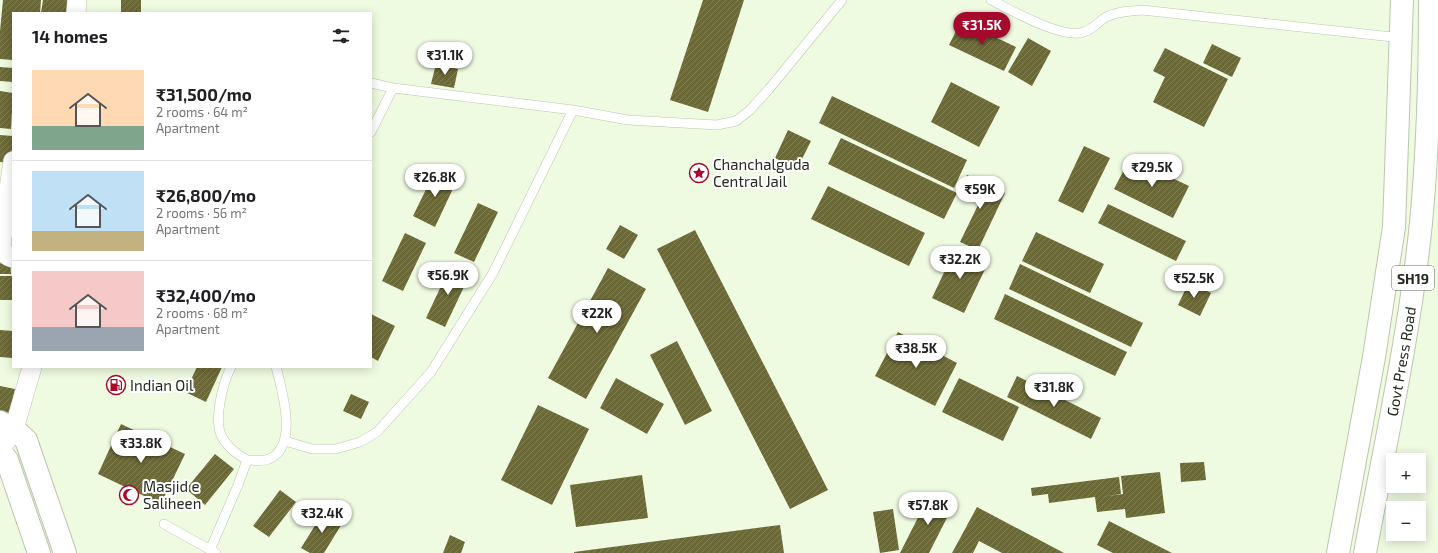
<!DOCTYPE html>
<meta charset="utf-8">
<style>
:root{--surface:#fff;--page:#f2f2f2;--text:#202124;--muted:#757577;--line:#e0e0e0;--accent:#a50a2d}
body{margin:0;font-family:"Exo 2",sans-serif;background:var(--page);color:var(--text);height:100vh;display:flex;flex-direction:column;font-size:15px;white-space:nowrap}
*{box-sizing:border-box;margin:0}
p{font-size:13px;color:var(--muted)}
.icon{flex:none;width:22px;height:22px;fill:none;stroke:currentColor;stroke-width:2;stroke-linecap:round;stroke-linejoin:round}
.map{position:relative;flex:1;overflow:hidden}
.side{position:absolute;left:12px;top:12px;width:360px;height:356px;display:flex;flex-direction:column;background:var(--surface);border-radius:0px;box-shadow:0 2px 10px #0003}
.side>*{flex:none}
.fabs{position:absolute;left:1386px;top:453px;display:grid;gap:8px}
.fabs a{display:grid;place-items:center;width:40px;height:40px;border-radius:0px;background:var(--surface);box-shadow:0 2px 10px #0003;font-size:20px}
.price{position:absolute;translate:-50% -34px;padding:0 9px;border-radius:14px;background:#fff;color:#222;font-size:13px;line-height:26px;filter:drop-shadow(0 1px 2px #0008)}
.price::after{content:'';position:absolute;left:50%;top:24px;width:12px;height:9px;margin-left:-6px;background:inherit;clip-path:polygon(0 0,100% 0,50% 100%)}
.price.current{background:var(--accent);color:#fff}
ul{padding:0;list-style:none}
li{display:flex;align-items:center;gap:12px;height:100px;padding:0 20px}
li+li{border-top:1px solid var(--line)}
li span{display:grid;place-items:center;flex:none;width:112px;height:80px;border-radius:0px;color:#555}
li>.icon{margin-inline-start:auto}
span .icon{width:48px;height:48px;fill:#fffc;stroke-width:1}
li b{font-size:17px}
h2{display:flex;justify-content:space-between;align-items:center;height:48px;padding:0 20px;font-size:17px}
.map>svg:first-child{display:block}
.building{fill:url(#building-hatch)}
.lines{fill:none;stroke-linecap:round;stroke-linejoin:round}
.lane-casing{stroke:#bac6ad;stroke-width:10}
.street-casing{stroke:#bac6ad;stroke-width:20}
.secondary-casing{stroke:#bac6ad;stroke-width:24}
.primary-casing{stroke:#bac6ad;stroke-width:24}
.lane{stroke:#fff;stroke-width:9}
.street{stroke:#fff;stroke-width:19}
.secondary{stroke:#fff;stroke-width:22}
.primary{stroke:#fff;stroke-width:22}
.labels{text-anchor:middle;dominant-baseline:central;stroke-width:4;stroke-linejoin:round;paint-order:stroke}
.shield{fill:#fff;stroke:#676b64;stroke-width:1}
.shield-label{font-size:14px;font-weight:bold;fill:#262b21}
.poi-label{font-size:15px;fill:#262b21;stroke:#fff;text-anchor:start}
.street-label{font-size:15px;fill:#262b21;stroke:#fff}
</style>
<div class="map">
<svg width="1438" height="553" viewBox="0 0 1438 553">
<defs>
<pattern id="building-hatch" width="6" height="6" patternUnits="userSpaceOnUse"><rect width="6" height="6" fill="#6b6937"/><path d="M-1 1l2-2M0 6l6-6M5 7l2-2" fill="none" stroke="#807e58"/></pattern>
</defs>
<rect width="100%" height="100%" fill="#effbe1"/>
<path class="building" d="M 3,0 L 41,0 L 40,13 L 13,13 L 13,60 L 0,59 L 0,31 Z
M 43,0 L 70,0 L 69,13 L 41,13 Z
M 121,0 L 141,0 L 141,13 L 121,13 Z
M 703,0 L 744,0 L 708,112 L 670,100 Z
M 961,21 L 1016,47 L 1004,71 L 949,45 Z
M 1028,38 L 1051,51 L 1032,86 L 1008,72 Z
M 1212,44 L 1241,58 L 1232,77 L 1203,63 Z
M 1165,48 L 1228,79 L 1204,127 L 1153,102 L 1165,77 L 1153,71 Z
M 436,64 L 458,69 L 454,88 L 431,84 Z
M 0,67 L 13,68 L 13,82 L 0,81 Z
M 951,82 L 1000,107 L 979,147 L 931,122 Z
M 0,91 L 13,93 L 11,129 L 0,128 Z
M 832,96 L 967,160 L 954,188 L 819,123 Z
M 788,130 L 811,141 L 797,169 L 775,158 Z
M 0,135 L 13,136 L 11,163 L 0,162 Z
M 841,138 L 957,193 L 944,219 L 828,164 Z
M 1084,146 L 1110,158 L 1083,213 L 1058,201 Z
M 1130,158 L 1189,186 L 1173,218 L 1114,189 Z
M 436,169 L 457,180 L 435,227 L 413,216 Z
M 967,175 L 1005,193 L 978,250 L 960,242 L 979,203 L 959,193 Z
M 828,186 L 925,233 L 909,266 L 811,219 Z
M 478,203 L 498,212 L 474,262 L 454,253 Z
M 1108,204 L 1186,241 L 1176,261 L 1098,223 Z
M 620,225 L 638,235 L 624,259 L 606,249 Z
M 695,230 L 828,490 L 790,509 L 657,249 Z
M 1036,232 L 1104,264 L 1090,293 L 1022,261 Z
M 405,233 L 426,243 L 403,291 L 382,281 Z
M 956,247 L 988,263 L 964,313 L 932,298 Z
M 0,258 L 10,260 L 11,274 L 0,274 Z
M 1020,264 L 1143,323 L 1131,347 L 1009,289 Z
M 451,265 L 470,274 L 445,327 L 426,318 Z
M 608,268 L 646,289 L 586,399 L 548,378 Z
M 0,276 L 13,276 L 13,300 L 0,300 Z
M 1189,282 L 1211,293 L 1200,316 L 1178,305 Z
M 1005,294 L 1127,352 L 1115,376 L 994,319 Z
M 371,314 L 395,326 L 378,361 L 371,357 Z
M 0,330 L 13,331 L 13,358 L 0,357 Z
M 898,332 L 957,363 L 935,406 L 875,376 Z
M 677,341 L 712,411 L 685,425 L 650,355 Z
M 197,367 L 222,367 L 206,402 L 185,392 Z
M 1017,376 L 1101,418 L 1091,439 L 1007,397 Z
M 616,378 L 664,404 L 647,434 L 600,408 Z
M 959,378 L 1019,407 L 1003,441 L 942,412 Z
M 0,386 L 15,389 L 9,417 L 0,415 Z
M 351,394 L 369,402 L 361,419 L 343,411 Z
M 538,405 L 589,429 L 552,505 L 501,480 Z
M 121,424 L 185,454 L 161,504 L 98,474 Z
M 215,454 L 234,469 L 205,505 L 186,489 Z
M 1204,462 L 1206,480 L 1181,482 L 1180,463 Z
M 1160,472 L 1165,513 L 1126,518 L 1125,509 L 1097,512 L 1095,497 L 1049,503 L 1048,494 L 1032,496 L 1031,488 L 1119,477 L 1121,494 L 1101,497 L 1123,494 L 1121,476 Z
M 642,475 L 648,518 L 576,527 L 570,485 Z
M 280,490 L 296,502 L 269,537 L 253,526 Z
M 930,494 L 953,506 L 929,553 L 900,553 Z
M 977,507 L 1064,553 L 1002,553 L 979,541 L 973,553 L 952,553 Z
M 893,509 L 899,550 L 880,553 L 873,512 Z
M 324,511 L 343,522 L 324,553 L 310,553 L 301,548 Z
M 1109,521 L 1172,553 L 1113,553 L 1097,545 Z
M 780,525 L 784,553 L 574,553 L 574,552 Z
M 450,535 L 465,542 L 461,553 L 443,553 Z"/>
<g class="lines">
<g class="lane-casing">
<path id="lane" d="M 991,0 C 1011,10 1063,40 1084,32 C 1093,29 1098,22 1106,17 C 1117,11 1130,11 1142,10 L 1402,38
M 371,83 L 393,88
M 371,132 L 393,88 L 573,110 L 628,120 L 717,125 L 736,121 L 750,110 L 769,89 L 842,0
M 231,367 C 223,383 213,420 222,437 C 228,448 237,454 247,460
M 285,441 L 312,449 L 336,449 L 360,442 L 377,432 L 431,372 L 493,273 L 573,110
M 164,524 L 216,553
M 210,550 L 238,485 L 247,460 C 254,460 262,462 269,459 C 299,447 282,390 276,367"/>
</g>
<g class="street-casing">
<path id="street" d="M 76,13 L 77,0
M 13,161 L 1,245 C 2,252 6,256 13,258
M 0,450 L 14,429 L 32,367"/>
</g>
<g class="secondary-casing">
<path id="secondary" d="M 0,422 L 14,429 L 26,440 L 65,553
M 0,451 L 7,460 L 39,553"/>
</g>
<g class="primary-casing">
<g id="primary">
<path d="M 1338,553 L 1374,357 L 1394,227 L 1402,0"/>
<path id="s1" d="M 1365,553 C 1385,445 1410,332 1421,223 C 1428,149 1430,74 1430,0"/>
</g>
</g>
<use href="#lane" class="lane"/>
<use href="#street" class="street"/>
<use href="#secondary" class="secondary"/>
<use href="#primary" class="primary"/>
</g>
<defs>
<g id="sight-ring" transform="scale(1)"><circle r="9.5" fill="#fff" stroke="#a50a2d" stroke-width="1.5"/><path d="M0-6L1.8-2.2L6-1.7L2.9 1.2L3.7 5.4L0 3.3L-3.7 5.4L-2.9 1.2L-6-1.7L-1.8-2.2Z" fill="#a50a2d"/></g>
<g id="fuel-ring" transform="scale(1)"><circle r="9.5" fill="#fff" stroke="#a50a2d" stroke-width="1.5"/><path d="M-5.5-6h7V0h2V4h1.3V-2.5L3-4.5l.8-.8L6-3V5H2.5V1h-1V6h-7ZM-4.2-4.7v3.2H.2V-4.7Z" fill="#a50a2d"/></g>
<g id="mosque-ring" transform="scale(1)"><circle r="9.5" fill="#fff" stroke="#a50a2d" stroke-width="1.5"/><path d="M3.5-4.9A6 6 0 1 0 3.5 4.9A5 5 0 1 1 3.5-4.9Z" fill="#a50a2d"/></g>
</defs>
<g fill-rule="evenodd">
<use href="#sight-ring" x="699" y="173"/>
<use href="#fuel-ring" x="116" y="385"/>
<use href="#mosque-ring" x="129" y="495"/>
</g>
<g class="labels">
<rect class="shield" x="1392" y="266" width="42" height="24" rx="3"/>
<g class="shield-label">
<text x="1413" y="278">SH19</text>
</g>
<g class="poi-label">
<text x="713" y="164">Chanchalguda<tspan x="713" dy="17">Central Jail</tspan></text>
<text x="130" y="385">Indian Oil</text>
<text x="143" y="486">Masjid e<tspan x="143" dy="17">Saliheen</tspan></text>
</g>
<g class="street-label">
<text stroke="none"><textPath href="#s1" startOffset="195">Govt Press Road</textPath></text>
</g>
</g>
</svg>
<div class="fabs">
<a>+</a>
<a>−</a>
</div>
<b class="price current" style="left:982px;top:46px">₹31.5K</b>
<b class="price" style="left:445px;top:76px">₹31.1K</b>
<b class="price" style="left:1152px;top:188px">₹29.5K</b>
<b class="price" style="left:435px;top:198px">₹26.8K</b>
<b class="price" style="left:980px;top:210px">₹59K</b>
<b class="price" style="left:960px;top:280px">₹32.2K</b>
<b class="price" style="left:448px;top:296px">₹56.9K</b>
<b class="price" style="left:1194px;top:299px">₹52.5K</b>
<b class="price" style="left:597px;top:334px">₹22K</b>
<b class="price" style="left:916px;top:369px">₹38.5K</b>
<b class="price" style="left:1054px;top:408px">₹31.8K</b>
<b class="price" style="left:141px;top:464px">₹33.8K</b>
<b class="price" style="left:928px;top:526px">₹57.8K</b>
<b class="price" style="left:322px;top:534px">₹32.4K</b>
<section class="side">
<h2>14 homes<svg class="icon" aria-label="filters" viewBox="0 0 24 24"><path d="M4 7h16M4 17h16"/><circle cx="9" cy="7" r="2"/><circle cx="15" cy="17" r="2"/></svg></h2>
<ul>
<li><span style="background:linear-gradient(#ffd9b3 70%,#7fa58c 0)"><svg class="icon" aria-label="home" viewBox="0 0 24 24"><path d="M3 11l9-7 9 7M6 9v11h12V9"/></svg></span><div><b>₹31,500/mo</b><p>2 rooms · 64 m²</p><p>Apartment</p></div></li>
<li><span style="background:linear-gradient(#bfe0f5 75%,#c2b280 0)"><svg class="icon" aria-label="home" viewBox="0 0 24 24"><path d="M3 11l9-7 9 7M6 9v11h12V9"/></svg></span><div><b>₹26,800/mo</b><p>2 rooms · 56 m²</p><p>Apartment</p></div></li>
<li><span style="background:linear-gradient(#f6c9c9 70%,#9aa5b1 0)"><svg class="icon" aria-label="home" viewBox="0 0 24 24"><path d="M3 11l9-7 9 7M6 9v11h12V9"/></svg></span><div><b>₹32,400/mo</b><p>2 rooms · 68 m²</p><p>Apartment</p></div></li>
</ul>
</section>
</div>
